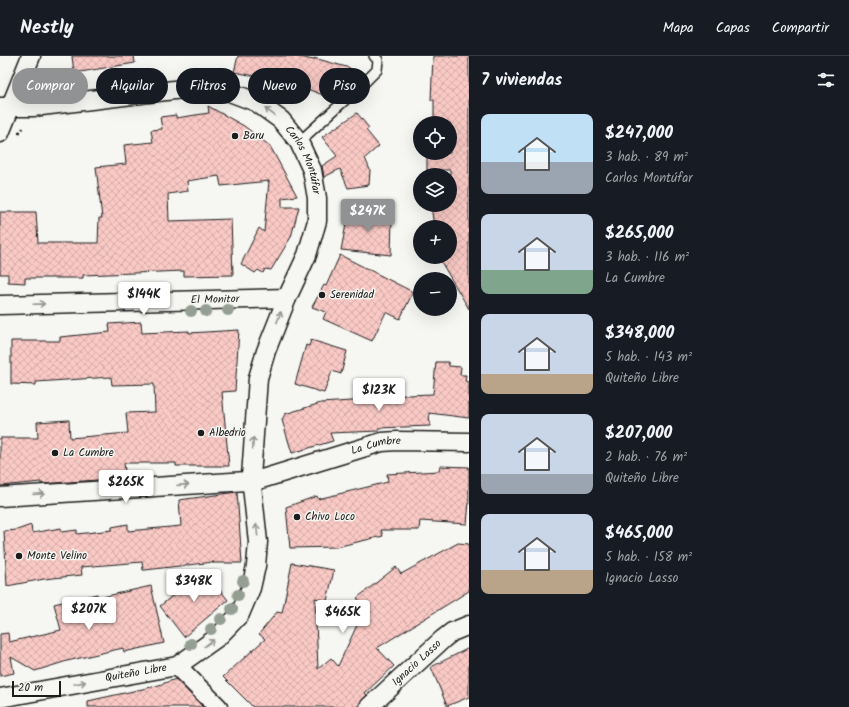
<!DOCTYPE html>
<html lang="es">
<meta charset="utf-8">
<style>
:root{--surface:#171b24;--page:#242831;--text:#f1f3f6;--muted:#9ea1a6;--line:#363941;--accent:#919294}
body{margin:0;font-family:Kalam,sans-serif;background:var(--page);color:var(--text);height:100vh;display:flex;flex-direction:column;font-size:15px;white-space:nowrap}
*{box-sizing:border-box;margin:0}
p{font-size:13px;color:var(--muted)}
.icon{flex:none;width:22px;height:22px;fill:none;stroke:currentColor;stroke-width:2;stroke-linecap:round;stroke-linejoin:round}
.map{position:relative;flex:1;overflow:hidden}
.details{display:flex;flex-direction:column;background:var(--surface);width:380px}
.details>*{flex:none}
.guide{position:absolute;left:12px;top:12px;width:380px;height:36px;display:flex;gap:8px}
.tools{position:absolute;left:413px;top:60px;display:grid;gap:8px}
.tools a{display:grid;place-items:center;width:44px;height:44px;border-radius:50%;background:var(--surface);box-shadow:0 4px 16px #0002;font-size:20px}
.scale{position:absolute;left:12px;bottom:10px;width:49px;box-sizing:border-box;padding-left:4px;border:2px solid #1c1c1c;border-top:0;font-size:11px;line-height:14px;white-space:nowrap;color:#1c1c1c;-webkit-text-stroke:3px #f6f6f2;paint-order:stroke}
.price{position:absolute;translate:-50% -34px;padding:0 9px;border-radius:4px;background:#fff;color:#222;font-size:13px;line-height:26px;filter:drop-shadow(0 1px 2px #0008)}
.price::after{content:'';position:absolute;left:50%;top:24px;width:12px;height:9px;margin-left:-6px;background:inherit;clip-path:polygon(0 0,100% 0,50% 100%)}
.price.on{background:var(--accent);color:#fff}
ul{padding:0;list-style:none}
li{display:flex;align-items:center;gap:12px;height:100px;padding:0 12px}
li span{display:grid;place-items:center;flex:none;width:112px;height:80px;border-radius:8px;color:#555}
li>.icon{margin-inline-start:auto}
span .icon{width:48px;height:48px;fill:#fffc;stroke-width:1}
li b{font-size:17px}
h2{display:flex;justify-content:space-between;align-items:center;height:48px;padding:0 12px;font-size:17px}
.chip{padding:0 14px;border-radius:18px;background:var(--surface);box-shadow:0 4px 16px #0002;font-size:14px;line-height:36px}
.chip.on{background:var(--accent);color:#fff}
header{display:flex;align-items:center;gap:24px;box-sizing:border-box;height:56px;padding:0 20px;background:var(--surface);border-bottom:1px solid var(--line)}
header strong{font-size:19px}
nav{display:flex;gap:22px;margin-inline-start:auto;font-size:14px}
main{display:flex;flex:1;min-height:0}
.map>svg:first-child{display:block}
.building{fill:url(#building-cross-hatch);stroke:#1c1c1c}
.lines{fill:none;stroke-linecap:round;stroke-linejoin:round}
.lane-casing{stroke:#1c1c1c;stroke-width:12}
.street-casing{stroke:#1c1c1c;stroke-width:21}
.path{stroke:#1c1c1c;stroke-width:2.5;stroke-dasharray:3 3;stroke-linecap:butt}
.lane{stroke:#f6f6f2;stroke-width:9}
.street{stroke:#f6f6f2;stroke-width:18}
.tree{fill:#959e92}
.oneway{stroke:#949492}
.poi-dot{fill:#1c1c1c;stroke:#f6f6f2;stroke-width:1.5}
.labels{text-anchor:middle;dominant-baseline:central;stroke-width:3;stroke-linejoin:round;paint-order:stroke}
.poi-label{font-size:11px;fill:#1c1c1c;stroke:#f6f6f2;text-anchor:start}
.street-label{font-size:11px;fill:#1c1c1c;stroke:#f6f6f2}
</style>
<header>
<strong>Nestly</strong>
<nav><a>Mapa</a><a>Capas</a><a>Compartir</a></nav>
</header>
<main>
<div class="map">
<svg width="469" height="651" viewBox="0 0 469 651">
<defs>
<pattern id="building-cross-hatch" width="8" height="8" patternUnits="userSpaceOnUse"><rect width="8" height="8" fill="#f9c9c5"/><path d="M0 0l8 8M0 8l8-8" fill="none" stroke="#d5aca9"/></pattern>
</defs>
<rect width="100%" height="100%" fill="#f6f6f2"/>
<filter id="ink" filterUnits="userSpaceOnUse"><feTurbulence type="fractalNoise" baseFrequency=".025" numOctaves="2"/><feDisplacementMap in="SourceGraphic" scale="8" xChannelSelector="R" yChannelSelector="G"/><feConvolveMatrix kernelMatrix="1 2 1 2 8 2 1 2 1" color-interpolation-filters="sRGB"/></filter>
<g filter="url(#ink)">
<path class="building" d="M 72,0 L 134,0 L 135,7 L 74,17 Z
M 238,0 L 294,0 L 314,4 L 314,2 L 350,12 L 342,36 L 332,32 L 331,42 L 307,33 L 307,30 L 234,16 Z
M 433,0 L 469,0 L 469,253 L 440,204 L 450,201 L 450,171 L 434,171 L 431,149 L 450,149 L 450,114 L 427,114 L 427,97 L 450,97 L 450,67 L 434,67 L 434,44 L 431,44 Z
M 208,50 L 244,70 L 270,90 L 297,140 L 282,142 L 282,151 L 299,151 L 291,181 L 271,214 L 265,213 L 263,217 L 258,214 L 255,217 L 241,208 L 259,172 L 264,176 L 269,125 L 221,130 L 219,120 L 187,125 L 188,135 L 168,138 L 169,165 L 231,163 L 233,219 L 184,220 L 184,215 L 83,219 L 83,222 L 25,222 L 25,227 L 8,226 L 8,218 L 0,218 L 0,156 L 36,156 L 38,187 L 98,187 L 99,162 L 102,162 L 96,111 L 126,108 L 124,89 L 153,86 L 151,74 L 162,73 L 160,61 L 176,59 L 176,62 L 209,57 Z
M 357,57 L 369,72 L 366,74 L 379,90 L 365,102 L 370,114 L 369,129 L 348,132 L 340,113 L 324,121 L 322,110 L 337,100 L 322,81 Z
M 349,153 L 362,153 L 361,157 L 392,162 L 391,199 L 341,194 Z
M 340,199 L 413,236 L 400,263 L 386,256 L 372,285 L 323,263 L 326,256 L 312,251 L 324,229 L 326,230 Z
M 141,266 L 142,277 L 189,275 L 189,277 L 239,274 L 235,335 L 222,336 L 229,410 L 176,410 L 176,407 L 124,407 L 126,422 L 41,428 L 41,426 L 0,430 L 0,382 L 38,382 L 37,366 L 69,364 L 70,382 L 128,377 L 126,357 L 155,356 L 154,328 L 112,329 L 111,321 L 36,326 L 36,329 L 11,328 L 11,285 L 60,285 L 60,281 L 110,276 L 109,268 Z
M 311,284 L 347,295 L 341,318 L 332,315 L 324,337 L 295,328 L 306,289 L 309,290 Z
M 436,306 L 448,306 L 449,310 L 461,311 L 460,319 L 466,319 L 465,325 L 469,326 L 469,362 L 429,357 L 430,370 L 378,372 L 379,375 L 330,377 L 333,385 L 292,397 L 282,364 L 285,358 L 321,347 L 381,343 L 381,340 L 433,338 Z
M 440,410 L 469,411 L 469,446 L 467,468 L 420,465 L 419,474 L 381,474 L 383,480 L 336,491 L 290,492 L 286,451 L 317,440 L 318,443 L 388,426 L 387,418 L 439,415 Z
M 237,436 L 242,507 L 212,507 L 214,506 L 145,514 L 143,514 L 142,506 L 81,511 L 82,519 L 44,523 L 7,530 L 4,475 L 17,474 L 31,469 L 32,477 L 61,472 L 62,476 L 77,474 L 77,478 L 112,474 L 112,471 L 128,468 L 128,475 L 181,470 L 179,444 Z
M 458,487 L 469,488 L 469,535 L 377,592 L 394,610 L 365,637 L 367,639 L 357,651 L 253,651 L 223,621 L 265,583 L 259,578 L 277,556 L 282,557 L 292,507 L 334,514 L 327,545 L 315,542 L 318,613 L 331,602 L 338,610 L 365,552 L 357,542 L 396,511 L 401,518 Z
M 204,514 L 228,544 L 184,581 L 160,550 Z
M 151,530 L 164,587 L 124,596 L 123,592 L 67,605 L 35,615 L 11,601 L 14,617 L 0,620 L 0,578 L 8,577 L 9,586 L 61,574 L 54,548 L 97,538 L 98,542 Z
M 469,592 L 469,641 L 447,650 L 431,611 Z
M 176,623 L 203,651 L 88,651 L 88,645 L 156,630 Z"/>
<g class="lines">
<g class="lane-casing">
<path id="lane" d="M 299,86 L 366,25 L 377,14 L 378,4 L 374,0"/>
</g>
<g class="street-casing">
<g id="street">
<path id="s1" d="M 0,51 L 33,51 L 199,31 L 227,35 L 256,46 L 281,64 L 299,86 L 312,114 L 317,142 L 317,165 L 307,199 L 287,242 L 266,295 L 258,322 L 251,421 L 258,486 L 256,510 L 251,532 L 240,558 L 218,581 L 177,610 L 0,642"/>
<path d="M 0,77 L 31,0"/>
<path id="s2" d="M 0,249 L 287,242"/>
<path id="s3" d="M 0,441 L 247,425 L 252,426 L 382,386 L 397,385 L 469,386"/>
<path d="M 177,610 L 218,651"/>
<path id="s4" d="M 369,651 L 443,583 L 452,576 L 469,569"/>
</g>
</g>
<path class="path" d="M 18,76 L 21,76 L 23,72"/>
<use href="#lane" class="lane"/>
<use href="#street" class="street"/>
</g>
<g class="tree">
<circle cx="228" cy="254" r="6"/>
<circle cx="191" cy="255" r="6"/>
<circle cx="206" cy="255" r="6"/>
<circle cx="243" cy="525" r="6"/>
<circle cx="238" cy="539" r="6"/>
<circle cx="232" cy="553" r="6"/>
<circle cx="221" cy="563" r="6"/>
<circle cx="211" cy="573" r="6"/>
<circle cx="191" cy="588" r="6"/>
</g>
<defs><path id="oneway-shaft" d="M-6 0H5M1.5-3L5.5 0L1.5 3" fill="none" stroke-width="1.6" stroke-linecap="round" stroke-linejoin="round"/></defs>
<g class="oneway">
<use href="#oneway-shaft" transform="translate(270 56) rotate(-144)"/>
<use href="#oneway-shaft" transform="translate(39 248) rotate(-2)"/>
<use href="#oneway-shaft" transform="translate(279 261) rotate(-69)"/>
<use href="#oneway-shaft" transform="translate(253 387) rotate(-87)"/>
<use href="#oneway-shaft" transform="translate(183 429) rotate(-4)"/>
<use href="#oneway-shaft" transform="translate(39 438) rotate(-4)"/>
<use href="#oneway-shaft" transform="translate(257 474) rotate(-96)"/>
<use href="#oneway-shaft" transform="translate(209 587) rotate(-36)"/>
<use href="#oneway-shaft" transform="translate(80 627) rotate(-10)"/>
</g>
</g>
<g class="poi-dot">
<circle cx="235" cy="80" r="4"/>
<circle cx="322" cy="239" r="4"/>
<circle cx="201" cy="377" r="4"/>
<circle cx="55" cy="397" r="4"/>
<circle cx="297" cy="461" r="4"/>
<circle cx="19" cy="500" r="4"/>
</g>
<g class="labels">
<g class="poi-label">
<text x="243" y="80">Baru</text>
<text x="330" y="239">Serenidad</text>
<text x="209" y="377">Albedrio</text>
<text x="63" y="397">La Cumbre</text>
<text x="305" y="461">Chivo Loco</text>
<text x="27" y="500">Monte Velino</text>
</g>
<g class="street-label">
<text stroke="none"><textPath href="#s1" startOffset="337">Carlos Montúfar</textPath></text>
<text stroke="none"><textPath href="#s2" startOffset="215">El Monitor</textPath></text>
<text stroke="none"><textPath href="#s3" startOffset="382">La Cumbre</textPath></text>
<text stroke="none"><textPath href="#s4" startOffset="65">Ignacio Lasso</textPath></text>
<text transform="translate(136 617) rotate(-10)">Quiteño Libre</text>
</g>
</g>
</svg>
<div class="tools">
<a><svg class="icon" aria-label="locate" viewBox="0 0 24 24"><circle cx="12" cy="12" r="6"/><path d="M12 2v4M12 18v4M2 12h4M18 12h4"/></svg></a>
<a><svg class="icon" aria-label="layers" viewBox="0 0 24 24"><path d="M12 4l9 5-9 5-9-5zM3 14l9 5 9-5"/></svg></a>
<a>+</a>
<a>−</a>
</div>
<div class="scale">20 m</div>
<b class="price on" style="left:368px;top:177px">$247K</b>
<b class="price" style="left:144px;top:260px">$144K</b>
<b class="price" style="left:379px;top:356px">$123K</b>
<b class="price" style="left:126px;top:448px">$265K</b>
<b class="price" style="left:194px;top:547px">$348K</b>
<b class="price" style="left:89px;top:575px">$207K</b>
<b class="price" style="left:343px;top:578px">$465K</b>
<div class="guide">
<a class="chip on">Comprar</a>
<a class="chip">Alquilar</a>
<a class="chip">Filtros</a>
<a class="chip">Nuevo</a>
<a class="chip">Piso</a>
</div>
</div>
<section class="details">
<h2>7 viviendas<svg class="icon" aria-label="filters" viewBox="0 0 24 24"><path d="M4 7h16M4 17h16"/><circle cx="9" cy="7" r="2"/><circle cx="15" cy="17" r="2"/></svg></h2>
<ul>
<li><span style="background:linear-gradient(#bfe0f5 60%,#9aa5b1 0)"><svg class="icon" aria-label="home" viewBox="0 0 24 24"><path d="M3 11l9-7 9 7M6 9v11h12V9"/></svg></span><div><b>$247,000</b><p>3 hab. · 89 m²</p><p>Carlos Montúfar</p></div></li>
<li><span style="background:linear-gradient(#c9d6e8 70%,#7fa58c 0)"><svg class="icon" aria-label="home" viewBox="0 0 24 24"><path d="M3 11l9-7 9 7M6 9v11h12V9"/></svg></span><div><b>$265,000</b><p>3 hab. · 116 m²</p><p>La Cumbre</p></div></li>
<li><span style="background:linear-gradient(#c9d6e8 75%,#b9a48a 0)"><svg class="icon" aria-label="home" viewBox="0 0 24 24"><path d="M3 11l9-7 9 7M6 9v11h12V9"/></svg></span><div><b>$348,000</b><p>5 hab. · 143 m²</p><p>Quiteño Libre</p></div></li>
<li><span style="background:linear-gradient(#c9d6e8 75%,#9aa5b1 0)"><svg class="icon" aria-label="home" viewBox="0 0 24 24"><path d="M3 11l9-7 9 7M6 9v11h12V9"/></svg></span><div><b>$207,000</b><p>2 hab. · 76 m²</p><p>Quiteño Libre</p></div></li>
<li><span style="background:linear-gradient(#c9d6e8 70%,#b9a48a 0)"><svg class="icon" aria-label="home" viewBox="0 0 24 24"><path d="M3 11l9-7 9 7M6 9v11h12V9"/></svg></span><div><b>$465,000</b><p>5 hab. · 158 m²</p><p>Ignacio Lasso</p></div></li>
</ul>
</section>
</main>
